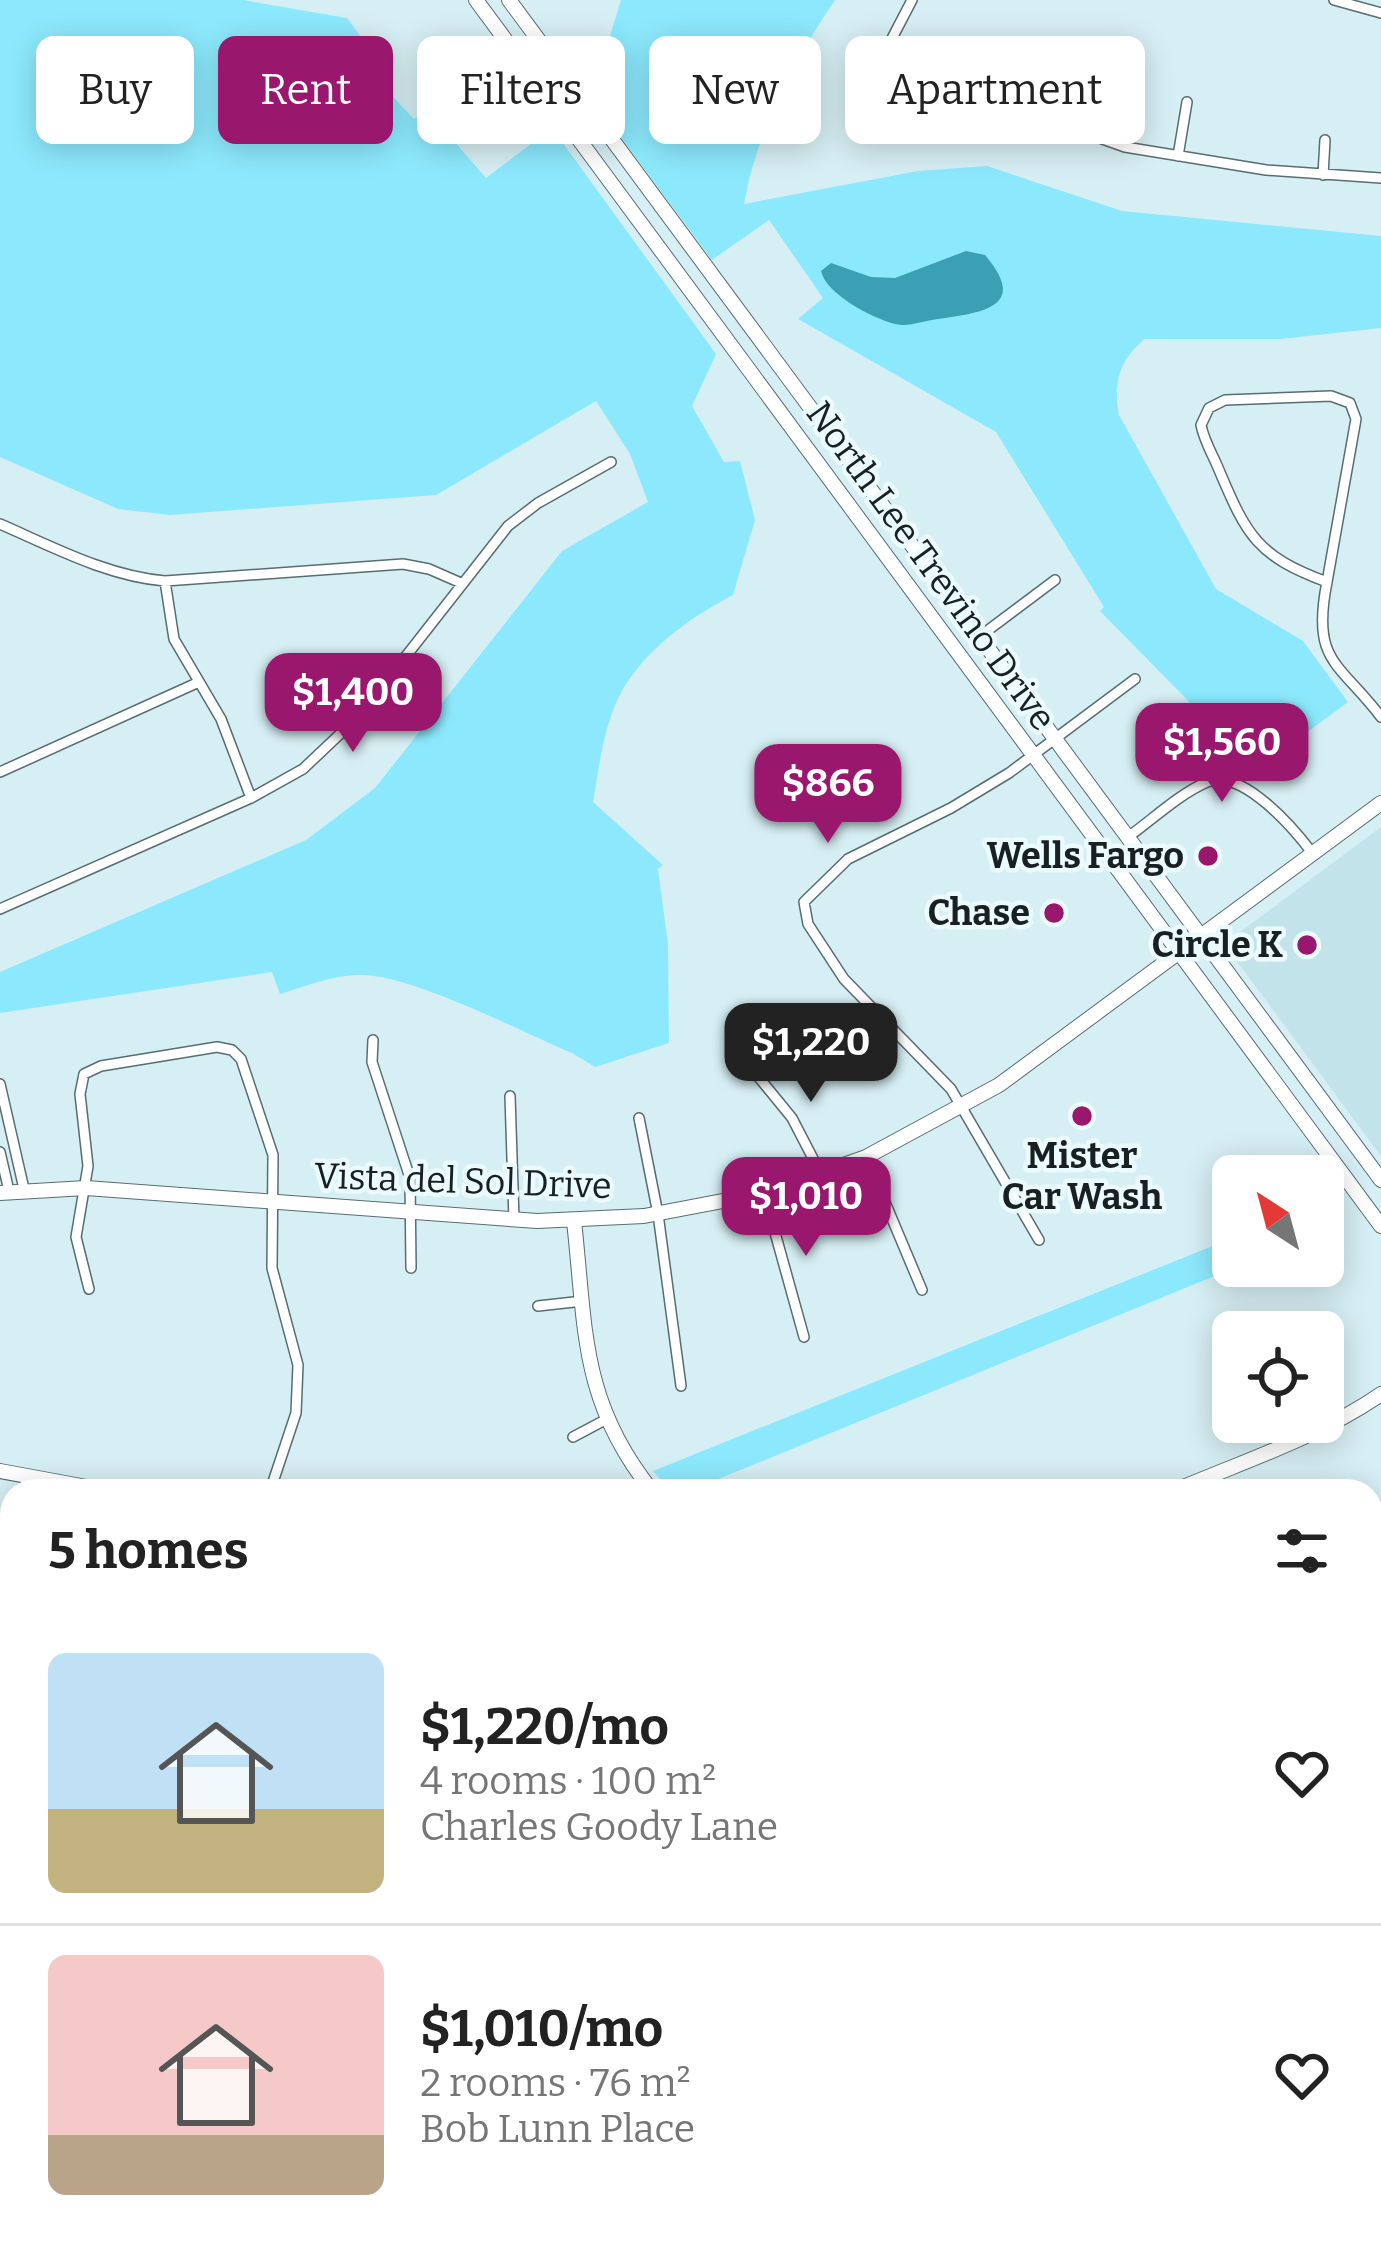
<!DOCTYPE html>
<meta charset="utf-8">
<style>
:root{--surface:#fff;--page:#f6f6f6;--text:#222;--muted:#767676;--line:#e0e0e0;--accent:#99176d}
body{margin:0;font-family:Bitter,serif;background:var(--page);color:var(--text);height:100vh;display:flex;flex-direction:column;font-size:45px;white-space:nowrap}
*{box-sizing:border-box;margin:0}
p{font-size:39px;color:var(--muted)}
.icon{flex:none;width:66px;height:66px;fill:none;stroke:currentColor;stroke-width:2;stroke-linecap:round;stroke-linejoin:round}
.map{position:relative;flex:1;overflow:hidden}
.sheet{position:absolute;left:0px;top:1479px;width:1383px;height:768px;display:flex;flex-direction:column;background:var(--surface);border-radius:36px 36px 0 0;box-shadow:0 6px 30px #0003}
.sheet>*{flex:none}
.guide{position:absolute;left:36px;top:36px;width:1311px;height:108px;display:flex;gap:24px}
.needle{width:78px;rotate:324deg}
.buttons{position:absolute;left:1212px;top:1155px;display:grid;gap:24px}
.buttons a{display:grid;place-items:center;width:132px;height:132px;border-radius:18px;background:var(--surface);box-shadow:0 6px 30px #0003;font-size:60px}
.price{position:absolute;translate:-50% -102px;padding:0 27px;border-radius:24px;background:var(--accent);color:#fff;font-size:39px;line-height:78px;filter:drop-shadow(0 3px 6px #0008)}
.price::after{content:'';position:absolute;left:50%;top:72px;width:36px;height:27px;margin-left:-18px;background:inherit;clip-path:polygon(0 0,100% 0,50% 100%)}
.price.active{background:#222;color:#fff}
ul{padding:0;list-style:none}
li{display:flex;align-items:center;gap:36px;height:300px;padding:0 48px}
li+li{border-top:3px solid var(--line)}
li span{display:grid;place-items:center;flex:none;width:336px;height:240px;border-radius:18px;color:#555}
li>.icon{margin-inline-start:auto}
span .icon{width:144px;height:144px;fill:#fffc;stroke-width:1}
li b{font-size:51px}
h2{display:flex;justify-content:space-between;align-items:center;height:144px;padding:0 48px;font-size:51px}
.pill{padding:0 42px;border-radius:18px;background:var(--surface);box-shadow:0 6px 30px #0003;font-size:42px;line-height:108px}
.pill.active{background:var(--accent);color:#fff}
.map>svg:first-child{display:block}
.built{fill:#c3e3eb}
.green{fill:#8ce9fd}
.water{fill:#3ba0b4}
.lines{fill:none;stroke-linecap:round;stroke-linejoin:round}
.street-casing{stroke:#576d71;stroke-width:12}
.secondary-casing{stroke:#576d71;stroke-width:16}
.street{stroke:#fff;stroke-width:9}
.secondary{stroke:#fff;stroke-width:14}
.poi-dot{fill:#99176d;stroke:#ebfafd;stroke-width:4.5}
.labels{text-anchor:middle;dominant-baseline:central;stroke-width:9;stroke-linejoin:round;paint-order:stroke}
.street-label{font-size:36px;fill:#182022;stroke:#ebfafd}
.poi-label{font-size:36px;font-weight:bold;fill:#182022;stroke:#ebfafd;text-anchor:end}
</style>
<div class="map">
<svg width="1381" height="2247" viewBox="0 0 1381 2247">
<rect width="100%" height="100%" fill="#d6eff4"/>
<path class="built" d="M 1381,827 L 1381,1156 L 1227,948 L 1228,941 Z"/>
<path class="green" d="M 0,0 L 243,0 L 347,18 L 364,41 L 351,52 L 414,119 L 427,110 L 486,178 L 552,128 L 716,354 L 692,406 L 724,462 L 740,461 L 755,520 L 733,595 C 683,621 627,662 610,719 C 601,745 598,775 593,802 L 663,865 L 658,869 L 668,944 L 669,1043 L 595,1067 L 572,1053 C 519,1031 415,976 362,975 C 334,974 307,986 280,994 L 272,972 L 0,1013 L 0,972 L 306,840 L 375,788 L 562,551 L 648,502 L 630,454 L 596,401 L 436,495 L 170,515 L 118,509 L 0,457 Z
M 621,0 L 835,0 C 793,62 757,131 744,204 L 918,171 L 987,166 L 1122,211 L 1381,236 L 1381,328 L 1281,339 L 1145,339 C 1119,360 1113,383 1119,415 L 1216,589 L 1303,641 L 1348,702 L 1283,750 L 1209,722 L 1100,611 L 1104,607 L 996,432 L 798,319 L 823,298 L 769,220 L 712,260 L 591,97 Z
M 1230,1239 L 1233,1266 L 1239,1266 L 689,1491 L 671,1491 L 653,1471 Z"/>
<path class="water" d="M 966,251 L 985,255 C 1033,311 974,313 932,320 C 919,322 908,327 895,324 C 872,318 826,294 821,271 L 831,263 L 871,277 L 895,278 Z"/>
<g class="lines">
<g class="street-casing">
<path id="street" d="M 912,0 L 887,48 L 877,74 L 876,90 L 889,104 L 995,101 L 1125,147 L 1266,170 L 1381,178
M 1334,0 L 1381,13
M 1039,117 L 1051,76
M 1178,156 L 1187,102
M 1323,175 L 1325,140
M 1331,396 L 1350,403 L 1356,419 L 1327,582 C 1257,556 1247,536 1219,470 C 1213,455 1204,441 1201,425 L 1209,408 L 1225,400 Z
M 0,524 C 53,547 107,576 165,581 L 403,564 L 429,569 L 461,583
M 165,581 L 174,639 L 221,719 L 251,798
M 1327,582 C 1311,662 1339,662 1381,717
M 979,637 L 1055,580
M 0,772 L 199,682
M 1128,837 C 1152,820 1179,794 1207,782 C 1242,767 1295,830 1313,854
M 0,909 L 251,798 L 303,769 L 359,716 L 508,526 L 538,503 L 611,462
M 373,1040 L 372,1062 L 410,1178 L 411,1268
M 752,1069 L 792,1118 L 821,1174
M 0,1084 L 24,1189
M 510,1096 L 514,1220
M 639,1118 L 658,1214 L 681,1386
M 0,1152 L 9,1191
M 866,1157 L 922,1290
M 764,1193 L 804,1337
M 1039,1240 L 951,1089 L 844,979 L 808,924 L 804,902 L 848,859 L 951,808 L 1009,773 L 1135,679
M 89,1289 L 76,1237 L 88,1166 L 80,1094 L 84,1074 L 101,1066 L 217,1047 L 232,1050 L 241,1059 L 273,1155 L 272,1268 L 298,1365 L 296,1413 L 270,1491
M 538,1306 L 583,1301
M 573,1437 L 605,1420
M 0,2088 L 12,2086
M 0,2164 L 12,2218
M 16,2235 L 18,2247
M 1288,2235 L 1291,2247"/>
</g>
<g class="secondary-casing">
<path id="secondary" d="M 476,0 L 1381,1226
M 509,0 L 1381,1180
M 0,1193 L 86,1188 L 537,1221 L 644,1216 L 764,1193 L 866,1157 L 999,1085 L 1381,803
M 574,1221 C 586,1329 580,1401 652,1491
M 0,1471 L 108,1491
M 1174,1491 C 1244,1461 1317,1438 1381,1394
M 1371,1955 L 1381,1952
M 709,2235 L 713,2247
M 343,2247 L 393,2235"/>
</g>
<use href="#street" class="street"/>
<use href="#secondary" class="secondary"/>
</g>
<g class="poi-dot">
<circle cx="1208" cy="856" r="12"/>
<circle cx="1054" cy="913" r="12"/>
<circle cx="1307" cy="945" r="12"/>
<circle cx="1082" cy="1116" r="12"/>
</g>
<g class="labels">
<g class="street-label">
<text transform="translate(931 566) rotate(54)">North Lee Trevino Drive</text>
<text transform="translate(463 1181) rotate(2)">Vista del Sol Drive</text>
</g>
<g class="poi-label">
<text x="1184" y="856">Wells Fargo</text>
<text x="1030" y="913">Chase</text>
<text x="1283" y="945">Circle K</text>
<text x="1082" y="1156" text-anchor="middle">Mister<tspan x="1082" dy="41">Car Wash</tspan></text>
</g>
</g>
</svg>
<div class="buttons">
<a><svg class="needle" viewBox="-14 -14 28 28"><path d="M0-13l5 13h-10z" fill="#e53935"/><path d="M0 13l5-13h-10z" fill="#767676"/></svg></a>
<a><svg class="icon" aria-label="locate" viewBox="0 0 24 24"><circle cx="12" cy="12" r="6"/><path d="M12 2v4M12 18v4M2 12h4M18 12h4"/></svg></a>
</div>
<b class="price" style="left:353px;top:755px">$1,400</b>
<b class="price" style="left:1222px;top:805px">$1,560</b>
<b class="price" style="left:828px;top:846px">$866</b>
<b class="price active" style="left:811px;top:1105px">$1,220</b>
<b class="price" style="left:806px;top:1259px">$1,010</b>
<div class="guide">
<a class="pill">Buy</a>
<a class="pill active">Rent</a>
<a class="pill">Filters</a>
<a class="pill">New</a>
<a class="pill">Apartment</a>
</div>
<section class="sheet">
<h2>5 homes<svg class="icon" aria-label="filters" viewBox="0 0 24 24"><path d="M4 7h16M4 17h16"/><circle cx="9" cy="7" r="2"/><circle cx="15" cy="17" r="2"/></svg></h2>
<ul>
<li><span style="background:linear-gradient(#bfe0f5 65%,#c2b280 0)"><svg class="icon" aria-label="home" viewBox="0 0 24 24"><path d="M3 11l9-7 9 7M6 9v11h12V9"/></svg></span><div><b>$1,220/mo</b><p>4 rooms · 100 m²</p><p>Charles Goody Lane</p></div><svg class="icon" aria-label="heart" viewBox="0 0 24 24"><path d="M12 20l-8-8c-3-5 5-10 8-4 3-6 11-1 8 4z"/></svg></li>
<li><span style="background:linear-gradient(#f6c9c9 75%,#b9a48a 0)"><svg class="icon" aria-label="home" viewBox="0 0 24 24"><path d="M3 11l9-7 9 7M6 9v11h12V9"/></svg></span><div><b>$1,010/mo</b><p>2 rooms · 76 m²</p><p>Bob Lunn Place</p></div><svg class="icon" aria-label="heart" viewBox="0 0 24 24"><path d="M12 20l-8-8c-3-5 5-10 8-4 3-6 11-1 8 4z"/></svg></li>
</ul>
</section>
</div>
